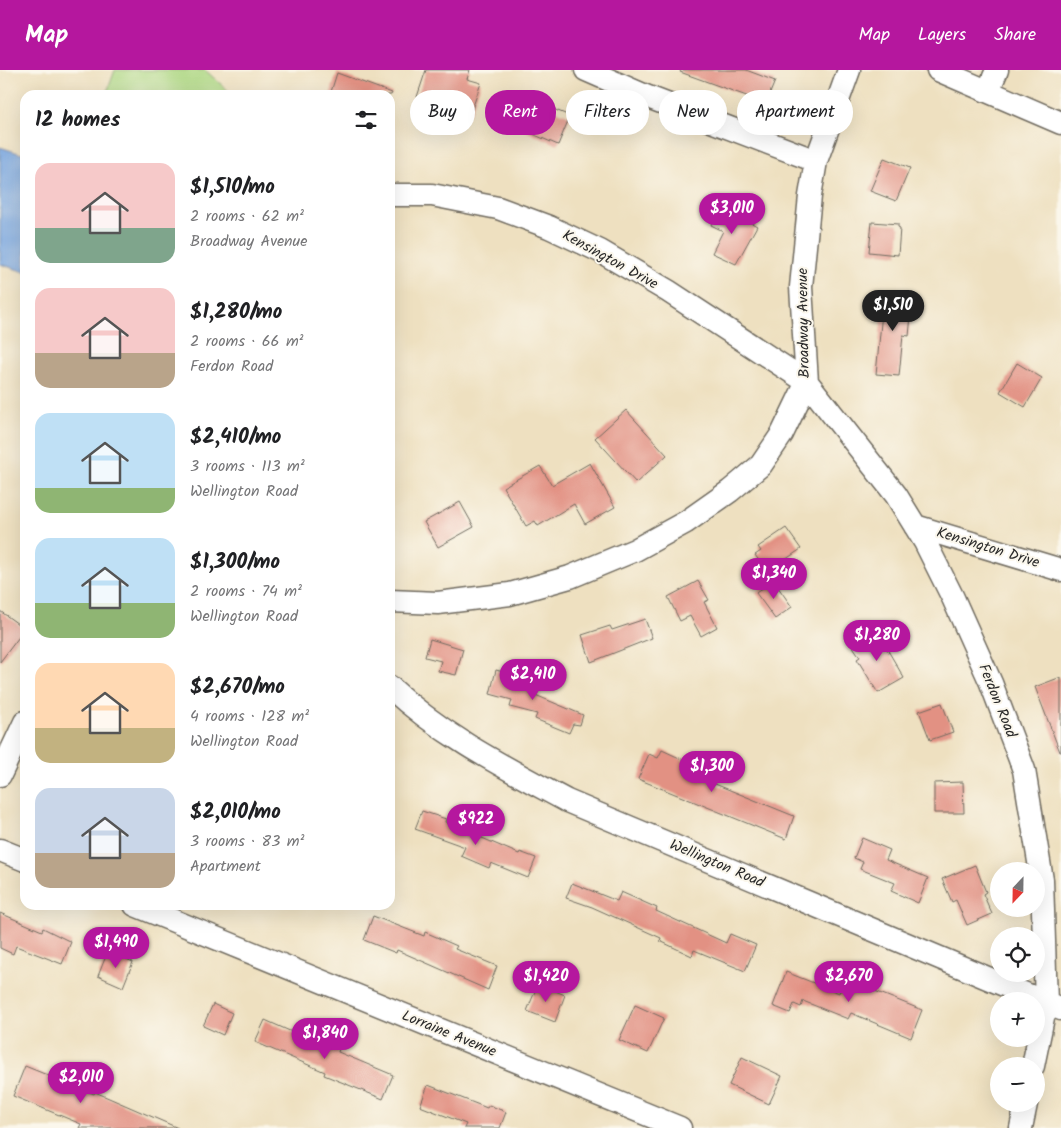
<!DOCTYPE html>
<meta charset="utf-8">
<style>
:root{--surface:#fff;--page:#f6f6f6;--text:#202124;--muted:#757577;--accent:#b5179e}
body{margin:0;font-family:Kalam,sans-serif;background:var(--page);color:var(--text);height:100vh;display:flex;flex-direction:column;font-size:19px;white-space:nowrap}
*{box-sizing:border-box;margin:0}
p{font-size:16px;color:var(--muted)}
.icon{flex:none;width:28px;height:28px;fill:none;stroke:currentColor;stroke-width:2;stroke-linecap:round;stroke-linejoin:round}
.map{position:relative;flex:1;overflow:hidden}
.sheet{position:absolute;left:20px;top:20px;width:375px;height:820px;display:flex;flex-direction:column;background:var(--surface);border-radius:15px;box-shadow:0 5px 20px #0002}
.sheet>*{flex:none}
.hud{position:absolute;left:410px;top:20px;width:475px;height:45px;display:flex;gap:10px}
.needle{width:32px;rotate:202deg}
.fabs{position:absolute;left:990px;top:792px;display:grid;gap:10px}
.fabs a{display:grid;place-items:center;width:55px;height:55px;border-radius:50%;background:var(--surface);box-shadow:0 5px 20px #0002;font-size:25px}
.price{position:absolute;translate:-50% -42px;padding:0 11px;border-radius:18px;background:var(--accent);color:#fff;font-size:16px;line-height:32px;filter:drop-shadow(0 1px 2px #0008)}
.price::after{content:'';position:absolute;left:50%;top:30px;width:15px;height:11px;margin-left:-8px;background:inherit;clip-path:polygon(0 0,100% 0,50% 100%)}
.price.on{background:#222;color:#fff}
ul{padding:0;list-style:none}
li{display:flex;align-items:center;gap:15px;height:125px;padding:0 15px}
li span{display:grid;place-items:center;flex:none;width:140px;height:100px;border-radius:15px;color:#555}
li>.icon{margin-inline-start:auto}
span .icon{width:60px;height:60px;fill:#fffc;stroke-width:1}
li b{font-size:21px}
h2{display:flex;justify-content:space-between;align-items:center;height:60px;padding:0 15px;font-size:21px}
.chip{padding:0 18px;border-radius:22px;background:var(--surface);box-shadow:0 5px 20px #0002;font-size:18px;line-height:45px}
.chip.on{background:var(--accent);color:#fff}
header{display:flex;align-items:center;gap:30px;box-sizing:border-box;height:70px;padding:0 25px;background:var(--accent);color:#fff}
header strong{font-size:24px}
nav{display:flex;gap:28px;margin-inline-start:auto;font-size:18px}
.map>svg:first-child{display:block}
.green{fill:#add783;stroke:#6c8157}
.water{fill:#75a3de;stroke:#506784}
.building{fill:#e29183}
.lines{fill:none;stroke-linecap:round;stroke-linejoin:round}
.minor-casing{stroke:#6f6a5f;stroke-width:25}
.minor{stroke:#fff;stroke-width:22}
.labels{text-anchor:middle;dominant-baseline:central;stroke-width:4;stroke-linejoin:round;paint-order:stroke}
.street-label{font-size:15px;fill:#2b2b2b;stroke:#fbf7ec}
</style>
<header>
<strong>Map</strong>
<nav><a>Map</a><a>Layers</a><a>Share</a></nav>
</header>
<div class="map">
<svg width="1061" height="1058" viewBox="0 0 1061 1058">
<rect width="100%" height="100%" fill="#fbf7ec"/>
<filter id="ink" filterUnits="userSpaceOnUse"><feTurbulence type="fractalNoise" baseFrequency=".02" numOctaves="2"/><feDisplacementMap in="SourceGraphic" scale="10" xChannelSelector="R" yChannelSelector="G"/><feConvolveMatrix kernelMatrix="1 2 1 2 8 2 1 2 1" color-interpolation-filters="sRGB"/></filter>
<filter id="wash" filterUnits="userSpaceOnUse"><feTurbulence type="fractalNoise" baseFrequency=".0096" numOctaves="4" result="noise"/><feDisplacementMap in="SourceGraphic" scale="20" xChannelSelector="R" yChannelSelector="G"/><feGaussianBlur stdDeviation="1.12" result="paint"/><feColorMatrix in="noise" values="0 0 0 0 0 0 0 0 0 0 0 0 0 0 0 0 0 1.4 0 .05"/><feComposite in="paint" operator="in"/></filter>
<g filter="url(#wash)">
<rect width="100%" height="100%" fill="#eee0c0"/>
<path class="green" d="M 115,0 L 205,0 L 233,25 L 106,25 Z"/>
<path class="water" d="M 0,77 L 25,85 L 25,202 L 0,194 Z"/>
<g id="blocks">
<path class="building" d="M 426,0 L 470,0 L 467,9 L 481,13 L 470,45 L 417,27 Z
M 681,0 L 746,0 L 775,11 L 766,33 L 680,2 Z
M 337,3 L 392,23 L 391,25 L 330,25 Z
M 512,22 L 570,46 L 558,75 L 500,50 Z
M 884,88 L 910,98 L 896,131 L 870,121 Z
M 720,136 L 757,156 L 736,194 L 712,183 L 723,161 L 711,155 Z
M 872,152 L 898,154 L 898,157 L 900,158 L 898,185 L 869,182 Z
M 884,222 L 913,225 L 909,266 L 903,265 L 899,306 L 876,304 Z
M 1017,293 L 1042,308 L 1025,337 L 1000,322 Z
M 626,340 L 667,385 L 636,413 L 595,368 Z
M 590,393 L 615,437 L 585,454 L 574,434 L 538,456 L 535,451 L 526,456 L 503,417 L 540,396 L 552,415 Z
M 460,432 L 474,457 L 438,477 L 424,452 Z
M 786,458 L 801,479 L 767,502 L 755,485 L 761,481 L 758,477 Z
M 773,510 L 792,537 L 775,549 L 756,523 Z
M 698,511 L 709,530 L 704,532 L 717,557 L 701,566 L 690,546 L 680,551 L 668,527 Z
M 0,541 L 25,559 L 0,592 Z
M 645,549 L 652,568 L 591,592 L 582,565 L 610,556 L 612,560 Z
M 876,560 L 904,608 L 878,623 L 857,589 L 860,587 L 852,575 Z
M 430,569 L 463,579 L 456,605 L 438,601 L 441,591 L 425,587 Z
M 496,600 L 537,611 L 533,624 L 583,645 L 580,655 L 573,654 L 569,663 L 535,649 L 537,644 L 510,637 L 512,630 L 490,624 Z
M 1061,607 L 1061,682 L 1060,682 L 1035,617 Z
M 942,633 L 953,662 L 930,670 L 919,641 Z
M 662,680 L 699,697 L 701,692 L 716,698 L 710,712 L 794,746 L 786,769 L 638,709 L 649,684 L 658,688 Z
M 963,712 L 964,743 L 934,743 L 934,713 Z
M 422,741 L 446,749 L 445,752 L 519,784 L 520,782 L 536,788 L 528,808 L 491,793 L 489,798 L 461,786 L 465,777 L 415,759 Z
M 862,768 L 890,780 L 886,790 L 928,808 L 918,833 L 891,821 L 895,813 L 860,799 L 863,792 L 854,788 Z
M 975,795 L 986,822 L 983,824 L 992,844 L 967,855 L 956,830 L 952,832 L 942,809 Z
M 572,813 L 617,831 L 621,822 L 657,838 L 656,841 L 726,873 L 730,864 L 756,875 L 745,901 L 694,880 L 692,886 L 660,871 L 661,868 L 592,837 L 566,828 Z
M 0,843 L 42,861 L 43,858 L 71,872 L 62,894 L 16,876 L 13,884 L 0,878 Z
M 373,846 L 424,866 L 425,862 L 457,876 L 455,879 L 497,896 L 488,920 L 397,880 L 396,883 L 364,870 Z
M 108,881 L 133,892 L 123,917 L 98,906 Z
M 786,902 L 839,923 L 845,909 L 922,940 L 911,968 L 851,943 L 848,949 L 803,931 L 801,937 L 794,934 L 790,943 L 773,936 Z
M 538,914 L 565,925 L 555,952 L 527,941 Z
M 213,934 L 232,943 L 223,965 L 203,956 Z
M 635,935 L 664,948 L 648,983 L 619,970 Z
M 265,950 L 319,974 L 320,971 L 339,979 L 338,982 L 393,1005 L 383,1029 L 324,1005 L 325,1002 L 255,972 Z
M 742,987 L 782,1006 L 769,1034 L 729,1015 Z
M 25,996 L 94,1024 L 95,1022 L 178,1058 L 79,1058 L 81,1054 L 13,1026 Z
M 428,1015 L 487,1038 L 489,1035 L 506,1042 L 500,1058 L 464,1058 L 466,1054 L 420,1036 Z"/>
</g>
</g>
<g filter="url(#ink)">
<use href="#blocks" fill-opacity="0" stroke="#6f6a5f" stroke-width="1"/>
<g class="lines">
<g class="minor-casing">
<path id="minor" d="M 586,0 L 648,27 L 816,91
M 938,0 L 1061,53
M 988,21 L 997,0
M 390,125 L 432,125 L 498,138 L 549,157 L 600,181 L 668,221 L 807,312 L 896,425 L 925,472 L 953,528 L 991,613 L 1024,700 L 1042,810 L 1046,933 L 1033,996
M 915,456 L 1061,500
M 390,531 L 438,533 L 510,524 L 570,507 L 635,480 L 686,452 L 730,421 L 761,395 L 782,364 L 807,312 L 801,217 L 810,126 L 816,91 L 849,0
M 390,617 C 441,665 506,698 567,731 L 1061,939
M 0,705 L 25,652
M 0,780 L 25,790
M 135,835 L 680,1058
M 1021,1058 L 1026,1034"/>
</g>
<use href="#minor" class="minor"/>
</g>
</g>
<g class="labels">
<g class="street-label">
<text transform="translate(610 190) rotate(29)">Kensington Drive</text>
<text transform="translate(804 253) rotate(-91)">Broadway Avenue</text>
<text transform="translate(988 478) rotate(17)">Kensington Drive</text>
<text transform="translate(997 631) rotate(68)">Ferdon Road</text>
<text transform="translate(717 794) rotate(23)">Wellington Road</text>
<text transform="translate(449 964) rotate(22)">Lorraine Avenue</text>
</g>
</g>
</svg>
<div class="fabs">
<a><svg class="needle" viewBox="-14 -14 28 28"><path d="M0-13l5 13h-10z" fill="#e53935"/><path d="M0 13l5-13h-10z" fill="#757577"/></svg></a>
<a><svg class="icon" aria-label="locate" viewBox="0 0 24 24"><circle cx="12" cy="12" r="6"/><path d="M12 2v4M12 18v4M2 12h4M18 12h4"/></svg></a>
<a>+</a>
<a>−</a>
</div>
<b class="price" style="left:732px;top:165px">$3,010</b>
<b class="price on" style="left:893px;top:262px">$1,510</b>
<b class="price" style="left:774px;top:530px">$1,340</b>
<b class="price" style="left:877px;top:592px">$1,280</b>
<b class="price" style="left:533px;top:631px">$2,410</b>
<b class="price" style="left:712px;top:723px">$1,300</b>
<b class="price" style="left:476px;top:776px">$922</b>
<b class="price" style="left:116px;top:899px">$1,490</b>
<b class="price" style="left:546px;top:933px">$1,420</b>
<b class="price" style="left:849px;top:933px">$2,670</b>
<b class="price" style="left:325px;top:990px">$1,840</b>
<b class="price" style="left:81px;top:1034px">$2,010</b>
<div class="hud">
<a class="chip">Buy</a>
<a class="chip on">Rent</a>
<a class="chip">Filters</a>
<a class="chip">New</a>
<a class="chip">Apartment</a>
</div>
<section class="sheet">
<h2>12 homes<svg class="icon" aria-label="filters" viewBox="0 0 24 24"><path d="M4 7h16M4 17h16"/><circle cx="9" cy="7" r="2"/><circle cx="15" cy="17" r="2"/></svg></h2>
<ul>
<li><span style="background:linear-gradient(#f6c9c9 65%,#7fa58c 0)"><svg class="icon" aria-label="home" viewBox="0 0 24 24"><path d="M3 11l9-7 9 7M6 9v11h12V9"/></svg></span><div><b>$1,510/mo</b><p>2 rooms · 62 m²</p><p>Broadway Avenue</p></div></li>
<li><span style="background:linear-gradient(#f6c9c9 65%,#b9a48a 0)"><svg class="icon" aria-label="home" viewBox="0 0 24 24"><path d="M3 11l9-7 9 7M6 9v11h12V9"/></svg></span><div><b>$1,280/mo</b><p>2 rooms · 66 m²</p><p>Ferdon Road</p></div></li>
<li><span style="background:linear-gradient(#bfe0f5 75%,#8fb573 0)"><svg class="icon" aria-label="home" viewBox="0 0 24 24"><path d="M3 11l9-7 9 7M6 9v11h12V9"/></svg></span><div><b>$2,410/mo</b><p>3 rooms · 113 m²</p><p>Wellington Road</p></div></li>
<li><span style="background:linear-gradient(#bfe0f5 65%,#8fb573 0)"><svg class="icon" aria-label="home" viewBox="0 0 24 24"><path d="M3 11l9-7 9 7M6 9v11h12V9"/></svg></span><div><b>$1,300/mo</b><p>2 rooms · 74 m²</p><p>Wellington Road</p></div></li>
<li><span style="background:linear-gradient(#ffd9b3 65%,#c2b280 0)"><svg class="icon" aria-label="home" viewBox="0 0 24 24"><path d="M3 11l9-7 9 7M6 9v11h12V9"/></svg></span><div><b>$2,670/mo</b><p>4 rooms · 128 m²</p><p>Wellington Road</p></div></li>
<li><span style="background:linear-gradient(#c9d6e8 65%,#b9a48a 0)"><svg class="icon" aria-label="home" viewBox="0 0 24 24"><path d="M3 11l9-7 9 7M6 9v11h12V9"/></svg></span><div><b>$2,010/mo</b><p>3 rooms · 83 m²</p><p>Apartment</p></div></li>
</ul>
</section>
</div>
